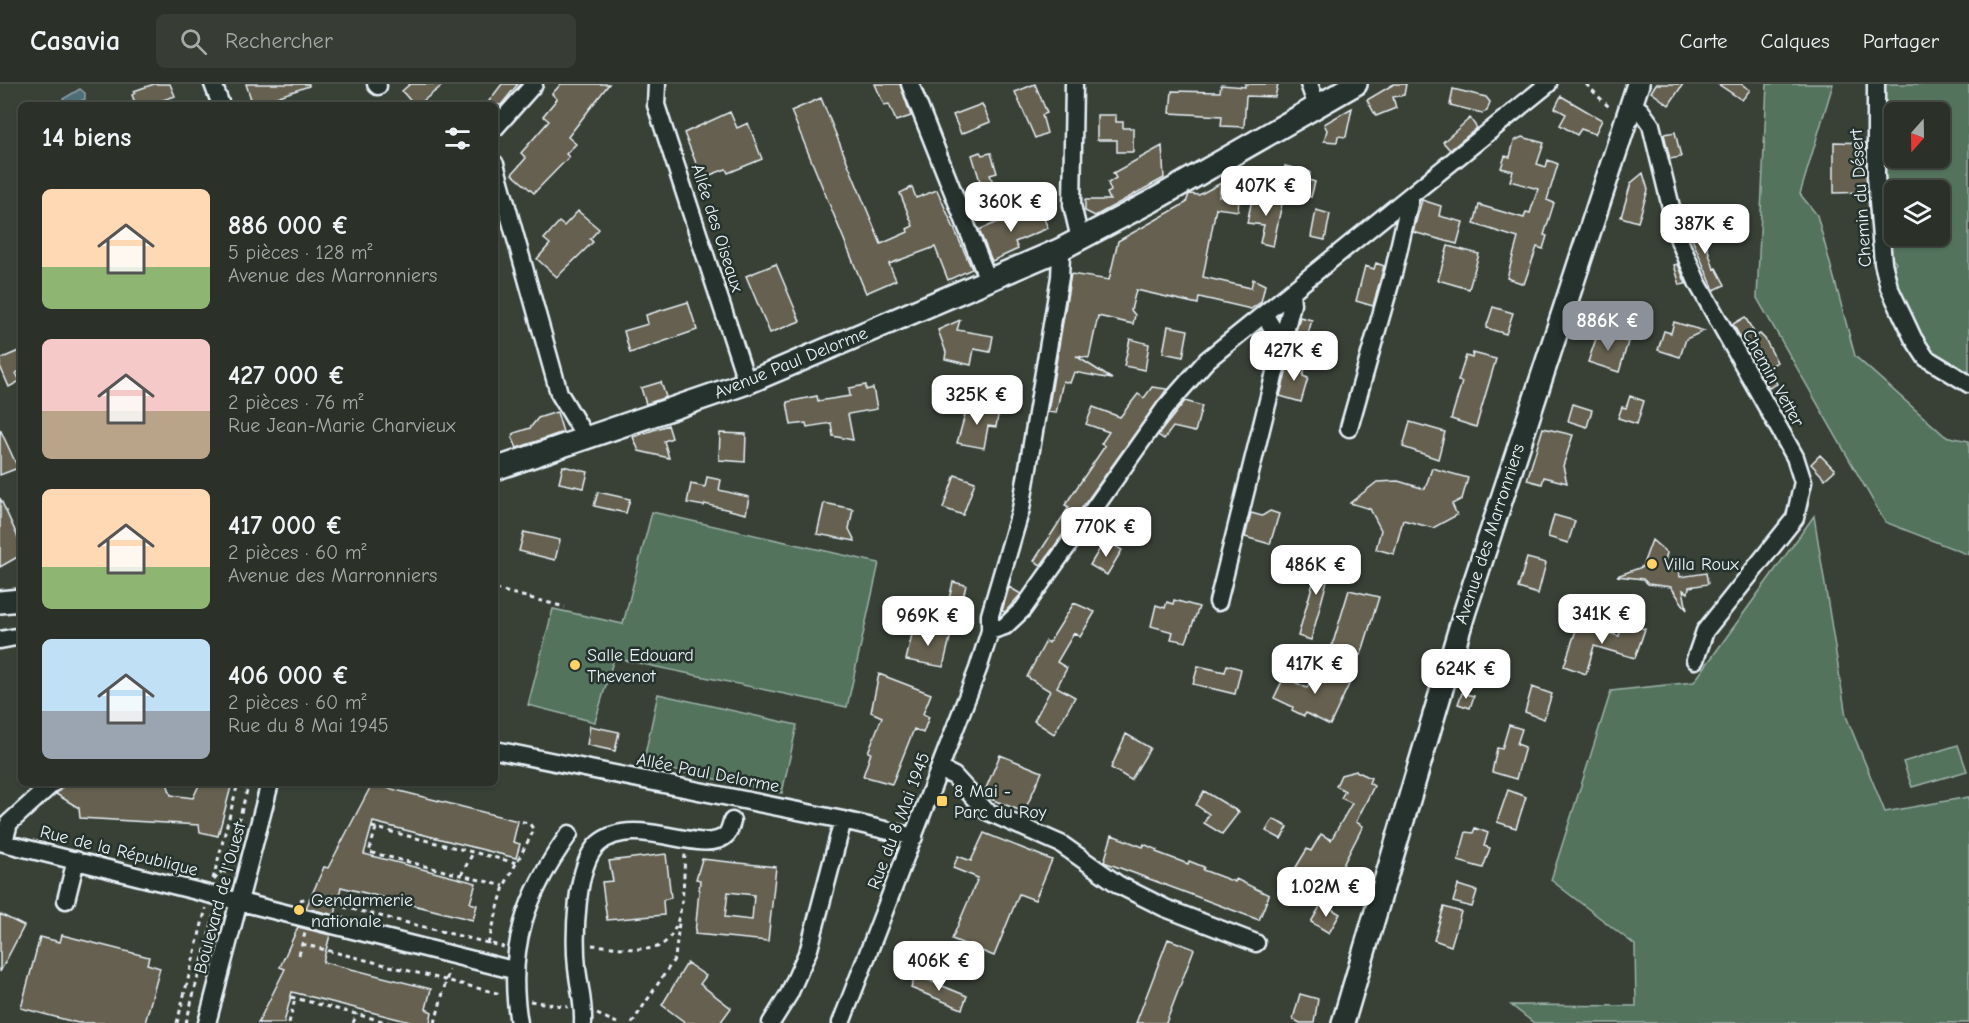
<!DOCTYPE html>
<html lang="fr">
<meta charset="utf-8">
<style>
:root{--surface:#2b3129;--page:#373d35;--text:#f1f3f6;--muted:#a6a9a8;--line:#474c46;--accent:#8c9099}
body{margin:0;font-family:"Comic Neue",sans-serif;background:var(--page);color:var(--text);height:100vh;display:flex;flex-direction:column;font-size:22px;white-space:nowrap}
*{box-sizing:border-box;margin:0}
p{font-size:20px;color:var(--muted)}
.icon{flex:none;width:33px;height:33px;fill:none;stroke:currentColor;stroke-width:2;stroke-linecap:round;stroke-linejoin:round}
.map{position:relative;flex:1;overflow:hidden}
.side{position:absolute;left:18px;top:18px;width:480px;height:684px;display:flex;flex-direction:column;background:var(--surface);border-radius:9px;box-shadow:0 2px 4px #0004,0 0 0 2px var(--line)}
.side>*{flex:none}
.needle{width:39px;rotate:200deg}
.buttons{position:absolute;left:1884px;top:18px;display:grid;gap:12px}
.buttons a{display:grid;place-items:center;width:66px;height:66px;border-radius:9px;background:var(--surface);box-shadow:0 2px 4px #0004,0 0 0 2px var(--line);font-size:30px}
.price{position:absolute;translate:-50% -51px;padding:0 14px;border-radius:12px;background:#fff;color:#222;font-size:20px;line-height:39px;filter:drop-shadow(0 2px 3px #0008)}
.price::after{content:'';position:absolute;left:50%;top:36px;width:18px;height:14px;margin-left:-9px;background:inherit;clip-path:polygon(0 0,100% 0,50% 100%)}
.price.active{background:var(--accent);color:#fff}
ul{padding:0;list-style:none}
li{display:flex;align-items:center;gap:18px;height:150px;padding:0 24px}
li span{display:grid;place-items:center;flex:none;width:168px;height:120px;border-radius:9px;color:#555}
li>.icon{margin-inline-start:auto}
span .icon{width:72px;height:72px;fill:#fffc;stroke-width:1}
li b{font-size:26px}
h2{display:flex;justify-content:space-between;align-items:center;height:72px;padding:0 24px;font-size:26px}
header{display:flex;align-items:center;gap:36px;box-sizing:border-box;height:84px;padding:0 30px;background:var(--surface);border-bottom:2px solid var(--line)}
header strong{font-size:28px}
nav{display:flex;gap:33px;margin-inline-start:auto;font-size:21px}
.search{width:420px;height:54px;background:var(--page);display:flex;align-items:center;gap:15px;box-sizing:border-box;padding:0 21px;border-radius:9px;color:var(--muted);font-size:22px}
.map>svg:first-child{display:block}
.green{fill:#52735d;stroke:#9db2aa;stroke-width:1.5;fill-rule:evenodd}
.water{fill:#506d76;stroke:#8da2aa;stroke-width:1.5}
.building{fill:#65614f;stroke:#e8f1f8;stroke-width:1.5;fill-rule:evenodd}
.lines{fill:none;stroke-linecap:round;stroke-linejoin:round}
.minor-casing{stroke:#e8f1f8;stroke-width:21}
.major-casing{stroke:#e8f1f8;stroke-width:26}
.path{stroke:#e8f1f8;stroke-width:3;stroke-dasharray:4.5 4.5;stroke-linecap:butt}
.minor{stroke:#26332d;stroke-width:16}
.major{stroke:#26332d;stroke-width:21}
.poi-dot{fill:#ffd166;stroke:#26332d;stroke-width:2}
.labels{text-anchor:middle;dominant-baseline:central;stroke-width:5;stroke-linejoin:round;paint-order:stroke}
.street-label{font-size:18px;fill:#e8f1f8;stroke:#26332d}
.poi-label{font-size:18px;fill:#e8f1f8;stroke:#26332d;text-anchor:start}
</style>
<header>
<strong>Casavia</strong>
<div class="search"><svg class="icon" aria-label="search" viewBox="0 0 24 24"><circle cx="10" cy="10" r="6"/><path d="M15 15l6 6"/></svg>Rechercher</div>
<nav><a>Carte</a><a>Calques</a><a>Partager</a></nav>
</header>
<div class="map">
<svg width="1969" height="939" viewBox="0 0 1969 939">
<rect width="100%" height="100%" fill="#394137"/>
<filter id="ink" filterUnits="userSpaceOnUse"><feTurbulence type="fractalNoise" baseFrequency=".0167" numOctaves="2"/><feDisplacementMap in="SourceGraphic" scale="12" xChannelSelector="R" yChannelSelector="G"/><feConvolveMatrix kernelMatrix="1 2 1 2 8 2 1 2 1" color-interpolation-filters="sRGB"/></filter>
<g filter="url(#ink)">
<path class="green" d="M 1767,0 L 1833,0 L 1800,110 L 1817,131 L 1855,272 L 1945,352 L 1969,357 L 1969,471 L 1885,438 L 1757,214 Z
M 1882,0 L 1969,0 L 1969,290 C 1959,285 1948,282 1940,275 C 1915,257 1897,214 1892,185 L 1896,179 L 1889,171 L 1881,55 ZM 1894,28 L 1940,28 L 1940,74 L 1894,74 ZM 1894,106 L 1940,106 L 1940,152 L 1894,152 Z
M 652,428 L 879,479 L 847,623 L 614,574 L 595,638 L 528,621 L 553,525 L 623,540 Z
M 1814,432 L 1846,632 L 1885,728 L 1969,713 L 1969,939 L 1534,939 L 1511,921 L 1636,922 L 1635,861 L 1551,796 L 1611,607 L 1694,598 Z
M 658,610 L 797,641 L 782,709 L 643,680 Z
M 1958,661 L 1967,687 L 1912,703 L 1903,678 Z"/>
<path class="water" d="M 80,5 L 85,9 L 85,15 L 73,21 L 66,21 L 63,15 Z
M 966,294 L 988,298 L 986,309 L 964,305 Z"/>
<path class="building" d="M 154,0 L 170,0 L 175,12 L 148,21 L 136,21 L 132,11 L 135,9 L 134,7 Z
M 246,0 L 309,0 L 309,2 L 253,21 Z
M 410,0 L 444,0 L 418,21 L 414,21 L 402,7 Z
M 502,0 L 518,0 L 501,21 L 486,21 Z
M 561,0 L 609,0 L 568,53 L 576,60 L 566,70 L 569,73 L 534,109 L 512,90 L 526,74 L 521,69 L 549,37 L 543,32 L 557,15 L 552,10 Z
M 875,0 L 900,0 L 911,32 L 896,37 L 889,20 L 884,21 Z
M 1035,0 L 1047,29 L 1042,31 L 1047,49 L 1035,54 L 1015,8 Z
M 1245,0 L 1278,0 L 1275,13 L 1246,12 L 1244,43 L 1221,42 L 1222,32 L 1170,29 L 1172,7 L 1220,8 L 1221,1 L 1245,3 Z
M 1394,0 L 1406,0 L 1404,11 L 1393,13 L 1396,24 L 1376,32 L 1367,16 Z
M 1656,0 L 1683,0 L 1669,21 L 1651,8 Z
M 1718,0 L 1741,0 L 1750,6 L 1742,16 Z
M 1453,5 L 1486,13 L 1490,18 L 1487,27 L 1482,29 L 1450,21 Z
M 1561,12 L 1602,36 L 1595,50 L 1581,45 L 1577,51 L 1560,41 L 1566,30 L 1555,24 Z
M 821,14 L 881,160 L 908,148 L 907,145 L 913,142 L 900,109 L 912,103 L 916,114 L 937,106 L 972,185 L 948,196 L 935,163 L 889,180 L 896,196 L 866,209 L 791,27 Z
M 982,20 L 990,38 L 961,50 L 953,31 Z
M 1352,24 L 1346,53 L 1338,52 L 1337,58 L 1324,57 L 1327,46 L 1324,40 Z
M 730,28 L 737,44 L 748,39 L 762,75 L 728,89 L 726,85 L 702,94 L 684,49 Z
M 1097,31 L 1116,31 L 1116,38 L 1123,38 L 1123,44 L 1133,44 L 1133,68 L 1117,68 L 1117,56 L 1097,56 Z
M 1470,34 L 1477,44 L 1450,66 L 1443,58 Z
M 1675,48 L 1681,73 L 1670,75 L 1664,50 Z
M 1522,53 L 1544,59 L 1537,80 L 1546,83 L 1548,76 L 1558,80 L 1547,116 L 1554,119 L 1544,151 L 1547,152 L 1543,165 L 1537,163 L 1524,200 L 1507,194 L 1518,154 L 1474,140 L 1479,121 L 1524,134 L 1526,128 L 1530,129 L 1538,105 L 1510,97 L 1513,87 L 1501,84 L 1505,72 L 1510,73 L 1514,57 Z
M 1834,58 L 1866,59 L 1867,108 L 1834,109 Z
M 1162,62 L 1164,94 L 1095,132 L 1085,127 L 1085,116 L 1110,116 L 1107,109 L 1111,107 L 1108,99 L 1116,94 L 1113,89 Z
M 980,68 L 982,71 L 991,69 L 997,89 L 990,91 L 995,103 L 983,107 L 972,71 Z
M 1285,82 L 1310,88 L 1309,96 L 1315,98 L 1311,113 L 1280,106 Z
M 1643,89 L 1648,106 L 1638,138 L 1621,133 L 1631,99 Z
M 1221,99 L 1219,112 L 1239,114 L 1238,127 L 1216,124 L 1203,193 L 1251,204 L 1253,195 L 1265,201 L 1261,218 L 1251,225 L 1199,213 L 1198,220 L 1136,206 L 1131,226 L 1135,231 L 1133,240 L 1098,232 L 1089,274 L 1076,272 L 1112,295 L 1074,288 L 1070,299 L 1063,297 L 1056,329 L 1048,328 L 1071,190 L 1109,196 L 1118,157 L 1186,119 L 1189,110 L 1199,111 Z
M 1270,112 L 1283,115 L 1273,162 L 1260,159 L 1264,141 L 1247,139 L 1252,115 L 1269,116 Z
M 1422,116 L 1441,122 L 1439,132 L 1463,138 L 1457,160 L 1413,148 Z
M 1040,125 L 1048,144 L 1015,158 L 1018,165 L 992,177 L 979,146 L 1017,130 L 1019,134 Z
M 1316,126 L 1330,130 L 1325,156 L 1311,153 Z
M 578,127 L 599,145 L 590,155 L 593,158 L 557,193 L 537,175 L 550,160 L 544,155 L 559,138 L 564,142 Z
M 1699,138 L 1714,185 L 1716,184 L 1725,201 L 1714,206 L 1686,141 Z
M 1448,162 L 1479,170 L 1469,205 L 1438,196 Z
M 1376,179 L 1384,182 L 1373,222 L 1356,217 L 1365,182 L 1374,185 Z
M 776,180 L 800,237 L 770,249 L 746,192 Z
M 1678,180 L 1686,200 L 1680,201 L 1674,181 Z
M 688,218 L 697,246 L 630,269 L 624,247 L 648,240 L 646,231 Z
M 1493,223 L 1513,229 L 1506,250 L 1486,244 Z
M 1300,233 L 1312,236 L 1307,253 L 1295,250 Z
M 1745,233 L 1756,252 L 1760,250 L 1765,255 L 1777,278 L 1768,284 L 1777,300 L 1769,304 L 1733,240 Z
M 960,236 L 957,246 L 993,252 L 990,268 L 974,265 L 971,281 L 945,275 L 946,268 L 938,246 Z
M 1674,238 L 1704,247 L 1686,255 L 1680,273 L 1658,266 L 1664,247 L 1671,249 Z
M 1168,242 L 1188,246 L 1183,273 L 1163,269 Z
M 1598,249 L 1628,258 L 1619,288 L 1588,278 Z
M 1130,255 L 1149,260 L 1145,286 L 1124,282 Z
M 21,266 L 21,287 L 16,289 L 20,297 L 9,303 L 0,282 L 0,275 Z
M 1473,269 L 1496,275 L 1476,343 L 1451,335 L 1462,298 L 1458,297 L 1466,272 L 1472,274 Z
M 1289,277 L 1306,281 L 1303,292 L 1308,294 L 1301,318 L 1280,312 Z
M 661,298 L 666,313 L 646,320 L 641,304 Z
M 866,301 L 866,306 L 873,304 L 877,325 L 848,330 L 853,356 L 833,352 L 831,339 L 807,343 L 806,339 L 791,341 L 787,318 L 817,312 L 818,317 L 850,312 L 849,304 Z
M 1152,303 L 1167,305 L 1041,481 L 1034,477 L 1069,423 L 1065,421 L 1105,362 L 1101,360 L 1109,348 L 1086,340 L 1093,323 L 1120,333 L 1138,310 L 1144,314 Z
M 1630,312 L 1644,317 L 1637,340 L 1618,334 L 1622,323 L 1626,324 Z
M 1185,317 L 1202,322 L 1195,348 L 1173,343 L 1164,355 L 1158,351 Z
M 1573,320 L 1592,326 L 1587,343 L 1568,337 Z
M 980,322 L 999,326 L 996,343 L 988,342 L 984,364 L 957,359 L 967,324 L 979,326 Z
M 557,328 L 563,348 L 517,364 L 512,353 L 514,349 L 530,344 L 538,334 Z
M 1410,338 L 1445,348 L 1438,375 L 1403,363 Z
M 668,341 L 672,354 L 664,357 L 669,374 L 639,367 L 633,353 Z
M 1543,344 L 1573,351 L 1563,382 L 1567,399 L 1544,393 L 1542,400 L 1527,396 Z
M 0,345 L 18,384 L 0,391 Z
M 720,349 L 746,350 L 745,378 L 719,376 Z
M 1820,371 L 1835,386 L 1825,395 L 1811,380 Z
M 563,382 L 588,388 L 584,404 L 559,399 Z
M 1432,384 L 1468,394 L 1462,415 L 1452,420 L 1457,431 L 1433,444 L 1403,436 L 1394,470 L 1376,465 L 1381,446 L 1370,425 L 1350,419 L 1377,398 L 1398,397 L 1425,405 Z
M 955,391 L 975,398 L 963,431 L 943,424 Z
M 707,393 L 721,396 L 719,406 L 749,413 L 746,430 L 705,420 L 704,422 L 687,419 L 691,400 L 705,403 Z
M 598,408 L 630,415 L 626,429 L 594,422 Z
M 0,414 L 21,460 L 21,471 L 0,483 Z
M 824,419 L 853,425 L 849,445 L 855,457 L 817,450 Z
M 1270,427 L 1279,430 L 1270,460 L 1245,453 L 1251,429 L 1262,432 Z
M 1554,431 L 1575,437 L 1568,459 L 1548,453 Z
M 524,448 L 560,456 L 555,476 L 519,467 Z
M 1105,456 L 1122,466 L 1107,491 L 1090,481 Z
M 1652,456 L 1667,469 L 1663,485 L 1679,486 L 1680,493 L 1706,489 L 1708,500 L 1689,503 L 1688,509 L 1683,506 L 1687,526 L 1671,503 L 1648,500 L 1643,495 L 1617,492 L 1642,483 Z
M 1322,467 L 1334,471 L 1311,556 L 1298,552 Z
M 1527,474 L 1546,479 L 1538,510 L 1518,504 Z
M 953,498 L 966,501 L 959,531 L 946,528 Z
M 1009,503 L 1021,510 L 1005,528 L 1002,527 Z
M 1349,506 L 1379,513 L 1361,571 L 1332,562 Z
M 1174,516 L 1199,523 L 1186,558 L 1171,555 L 1173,548 L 1151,542 L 1156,521 L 1165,524 L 1167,518 L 1173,520 Z
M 1074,519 L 1095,528 L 1080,553 L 1074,549 L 1057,578 L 1067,584 L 1057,603 L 1075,613 L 1054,650 L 1034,637 L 1050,607 L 1027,593 L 1046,557 L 1049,559 Z
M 1623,539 L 1645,545 L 1635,574 L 1594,562 L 1586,590 L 1564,582 L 1578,540 L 1619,552 Z
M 914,542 L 951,550 L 943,583 L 906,576 Z
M 1227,581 L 1241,585 L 1235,610 L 1193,600 L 1198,582 L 1225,588 Z
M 1318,581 L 1351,596 L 1330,641 L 1306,629 L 1304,632 L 1292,626 L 1293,623 L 1274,614 L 1284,593 L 1307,604 Z
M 879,590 L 931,610 L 923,630 L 929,633 L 923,649 L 914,645 L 892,700 L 863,692 L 871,669 L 868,668 L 882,633 L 871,628 Z
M 1532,603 L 1552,610 L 1544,635 L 1525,628 Z
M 1462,609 L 1474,612 L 1470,624 L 1458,620 Z
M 1509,641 L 1522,645 L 1517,660 L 1525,663 L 1516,695 L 1492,688 L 1497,664 L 1502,665 Z
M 590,642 L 619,648 L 615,667 L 587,661 Z
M 1126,650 L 1150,664 L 1131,696 L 1111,684 Z
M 1000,671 L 1042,688 L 1024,728 L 988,714 L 984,709 Z
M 1356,687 L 1371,694 L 1369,699 L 1374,702 L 1356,738 L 1363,742 L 1341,785 L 1347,789 L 1337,804 L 1309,787 L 1298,805 L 1287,798 L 1307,765 L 1311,767 L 1321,750 L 1331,756 L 1352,719 L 1341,714 L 1345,707 L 1336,702 L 1341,691 Z
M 66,699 L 167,699 L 171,711 L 193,714 L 200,699 L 232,699 L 218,752 L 200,748 L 199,741 L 80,734 L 79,724 L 56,710 Z
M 372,700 L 518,737 L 513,758 L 520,760 L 516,774 L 373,738 L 364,770 L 476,799 L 470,819 L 477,821 L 473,836 L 341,803 L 335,831 L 306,824 L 324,783 L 328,784 Z
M 1508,706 L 1526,713 L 1516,744 L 1497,738 Z
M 1204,707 L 1239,728 L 1222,750 L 1204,739 L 1209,730 L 1196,721 Z
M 1273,735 L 1288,743 L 1281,755 L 1266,747 Z
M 1475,744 L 1488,749 L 1484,762 L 1490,764 L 1483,784 L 1458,777 L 1466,748 L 1473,749 Z
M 984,749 L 1052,776 L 1035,816 L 1019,810 L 994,872 L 952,855 L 978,794 L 953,784 L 958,772 L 971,777 Z
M 1112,751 L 1143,763 L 1144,760 L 1157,766 L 1156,768 L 1188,780 L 1189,777 L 1204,783 L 1203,786 L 1235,798 L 1236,795 L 1269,811 L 1259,836 L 1104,778 Z
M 666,770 L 671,814 L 663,816 L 664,831 L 607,836 L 602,798 L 613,797 L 609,777 Z
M 702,775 L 776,783 L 768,857 L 695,850 L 700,796 L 696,795 ZM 728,808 L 754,811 L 752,836 L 725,833 Z
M 1458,801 L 1477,807 L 1472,823 L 1453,818 Z
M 1322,819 L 1340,830 L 1329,849 L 1311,838 Z
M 1444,823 L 1461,828 L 1451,862 L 1434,856 Z
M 0,830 L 24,842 L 0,888 Z
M 298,843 L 330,851 L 323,878 L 431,905 L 426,925 L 432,928 L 430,939 L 414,939 L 292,908 L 284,939 L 258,939 L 285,885 L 280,883 Z
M 62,851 L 149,873 L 147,880 L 160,884 L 145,939 L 78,939 L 21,924 L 40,853 L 60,858 Z
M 1168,855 L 1194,865 L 1166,939 L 1136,939 Z
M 687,879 L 706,892 L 700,900 L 731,924 L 720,939 L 686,939 L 662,921 Z
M 916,891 L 967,912 L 962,925 L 911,904 Z
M 1300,910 L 1318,915 L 1314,939 L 1300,939 L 1293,935 Z"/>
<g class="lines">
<g class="minor-casing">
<path id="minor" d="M 213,0 L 221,21
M 376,0 L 378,2
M 657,0 L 656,21 L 747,299
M 910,0 L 988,196
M 1074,0 L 1072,121 L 1080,155
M 1309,0 L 1317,22
M 1876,0 L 1876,92 L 1883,179 L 1889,203 L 1913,254 L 1926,274 L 1969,300
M 1630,18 L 1641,27 L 1651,41 L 1679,156 L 1698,200 L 1795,373 L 1803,398 L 1795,434 L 1705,547 L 1695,576
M 495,44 L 534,0
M 495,80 L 559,309 L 586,354
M 1264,230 L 1275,248 L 1270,267
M 1349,344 L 1394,186 L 1411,111
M 1218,518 L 1292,220 L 1291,209
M 990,547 L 1005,542 L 1023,525 L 1165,324 L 1207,276 L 1548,0
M 0,556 L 21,552
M 495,666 L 843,736 L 914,753
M 940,685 L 954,692 L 986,727 L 1061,760 L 1119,801 L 1165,824 L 1256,859
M 0,758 L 513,886
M 4,758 L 9,739 L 53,699
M 66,816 L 76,776
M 207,939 L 270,699
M 519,939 C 506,864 526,810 569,750
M 583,939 C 584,920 579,903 577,884 C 574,854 575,781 598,760 C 635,727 705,775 727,750 C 729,747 731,741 732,737
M 771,939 L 789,910 L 809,865 L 843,736
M 841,939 L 978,585 L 990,547 L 990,531 L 1021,425 L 1060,193 L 1061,172 L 1059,166"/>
</g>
<g class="major-casing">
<path id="major" d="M 495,385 L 747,299 L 1059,166 L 1152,117 L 1356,0
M 0,518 L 21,516
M 1343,939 L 1464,530 L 1638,0"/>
</g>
<path class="path" d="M 1586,0 L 1610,24
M 495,505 L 565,523
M 372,743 L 517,779
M 376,744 L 369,768 L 504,802
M 461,791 L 473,769
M 213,795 L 238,699
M 214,796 L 227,781 L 234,783
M 222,798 L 249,699
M 300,816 L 308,814 L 504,863
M 302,860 L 501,910
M 488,860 L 504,802 L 534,746 L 529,739 L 518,737
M 592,861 C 608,862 642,868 657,863 C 686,852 683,796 685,770
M 299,871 L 305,849
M 291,913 L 390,939
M 530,917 L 568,923
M 597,930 L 617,939
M 177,939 L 206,824
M 186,939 L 215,827
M 289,939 L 295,915
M 353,939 L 357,930
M 435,939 L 449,886
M 632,939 L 675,874 L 679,839"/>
<use href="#minor" class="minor"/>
<use href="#major" class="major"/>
</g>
</g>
<g class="poi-dot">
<circle cx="1652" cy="480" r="6"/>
<circle cx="575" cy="581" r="6"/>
<rect x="936" y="711" width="12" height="12" rx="3"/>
<circle cx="299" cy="826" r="6"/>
</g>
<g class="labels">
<g class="street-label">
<text transform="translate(1861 114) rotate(-94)">Chemin du Désert</text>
<text transform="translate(717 144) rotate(72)">Allée des Oiseaux</text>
<text transform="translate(791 279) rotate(-22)">Avenue Paul Delorme</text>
<text transform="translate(1773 294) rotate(61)">Chemin Vetter</text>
<text transform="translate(1490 450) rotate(-72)">Avenue des Marronniers</text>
<text transform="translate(708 689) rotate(11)">Allée Paul Delorme</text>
<text transform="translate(899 737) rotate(-69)">Rue du 8 Mai 1945</text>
<text transform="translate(119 767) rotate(14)">Rue de la République</text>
<text transform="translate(220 814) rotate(-75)">Boulevard de l'Ouest</text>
</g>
<g class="poi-label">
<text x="1664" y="480">Villa Roux</text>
<text x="587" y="571">Salle Edouard<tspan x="587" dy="21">Thevenot</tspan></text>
<text x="954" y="707">8 Mai -<tspan x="954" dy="21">Parc du Roy</tspan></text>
<text x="311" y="816">Gendarmerie<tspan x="311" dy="21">nationale</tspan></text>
</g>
</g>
</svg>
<div class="buttons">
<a><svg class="needle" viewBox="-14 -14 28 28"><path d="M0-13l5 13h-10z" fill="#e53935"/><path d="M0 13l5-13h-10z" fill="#a6a9a8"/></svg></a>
<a><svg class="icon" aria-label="layers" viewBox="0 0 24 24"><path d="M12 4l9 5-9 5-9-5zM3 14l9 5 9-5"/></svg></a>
</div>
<b class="price" style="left:1266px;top:133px">407K €</b>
<b class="price" style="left:1011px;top:149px">360K €</b>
<b class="price" style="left:1705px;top:171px">387K €</b>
<b class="price active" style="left:1608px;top:268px">886K €</b>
<b class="price" style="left:1294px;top:298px">427K €</b>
<b class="price" style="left:977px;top:342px">325K €</b>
<b class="price" style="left:1106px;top:474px">770K €</b>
<b class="price" style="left:1316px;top:512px">486K €</b>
<b class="price" style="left:1602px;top:561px">341K €</b>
<b class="price" style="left:928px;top:563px">969K €</b>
<b class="price" style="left:1315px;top:611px">417K €</b>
<b class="price" style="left:1466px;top:616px">624K €</b>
<b class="price" style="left:1326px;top:834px">1.02M €</b>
<b class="price" style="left:939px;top:908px">406K €</b>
<section class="side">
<h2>14 biens<svg class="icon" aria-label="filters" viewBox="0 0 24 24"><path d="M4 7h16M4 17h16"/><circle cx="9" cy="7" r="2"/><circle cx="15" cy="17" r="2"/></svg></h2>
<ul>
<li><span style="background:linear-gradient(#ffd9b3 65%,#8fb573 0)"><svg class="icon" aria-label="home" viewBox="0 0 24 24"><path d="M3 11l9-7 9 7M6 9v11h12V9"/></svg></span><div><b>886 000 €</b><p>5 pièces · 128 m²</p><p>Avenue des Marronniers</p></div></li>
<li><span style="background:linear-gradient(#f6c9c9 60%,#b9a48a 0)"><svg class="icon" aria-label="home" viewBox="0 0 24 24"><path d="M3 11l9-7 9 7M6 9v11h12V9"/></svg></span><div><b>427 000 €</b><p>2 pièces · 76 m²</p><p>Rue Jean-Marie Charvieux</p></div></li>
<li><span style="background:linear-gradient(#ffd9b3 65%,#8fb573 0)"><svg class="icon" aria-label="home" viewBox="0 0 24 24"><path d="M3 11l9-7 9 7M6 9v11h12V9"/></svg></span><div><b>417 000 €</b><p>2 pièces · 60 m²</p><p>Avenue des Marronniers</p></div></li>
<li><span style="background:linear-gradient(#bfe0f5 60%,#9aa5b1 0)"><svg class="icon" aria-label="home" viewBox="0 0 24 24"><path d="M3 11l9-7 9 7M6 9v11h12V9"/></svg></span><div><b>406 000 €</b><p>2 pièces · 60 m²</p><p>Rue du 8 Mai 1945</p></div></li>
</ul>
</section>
</div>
